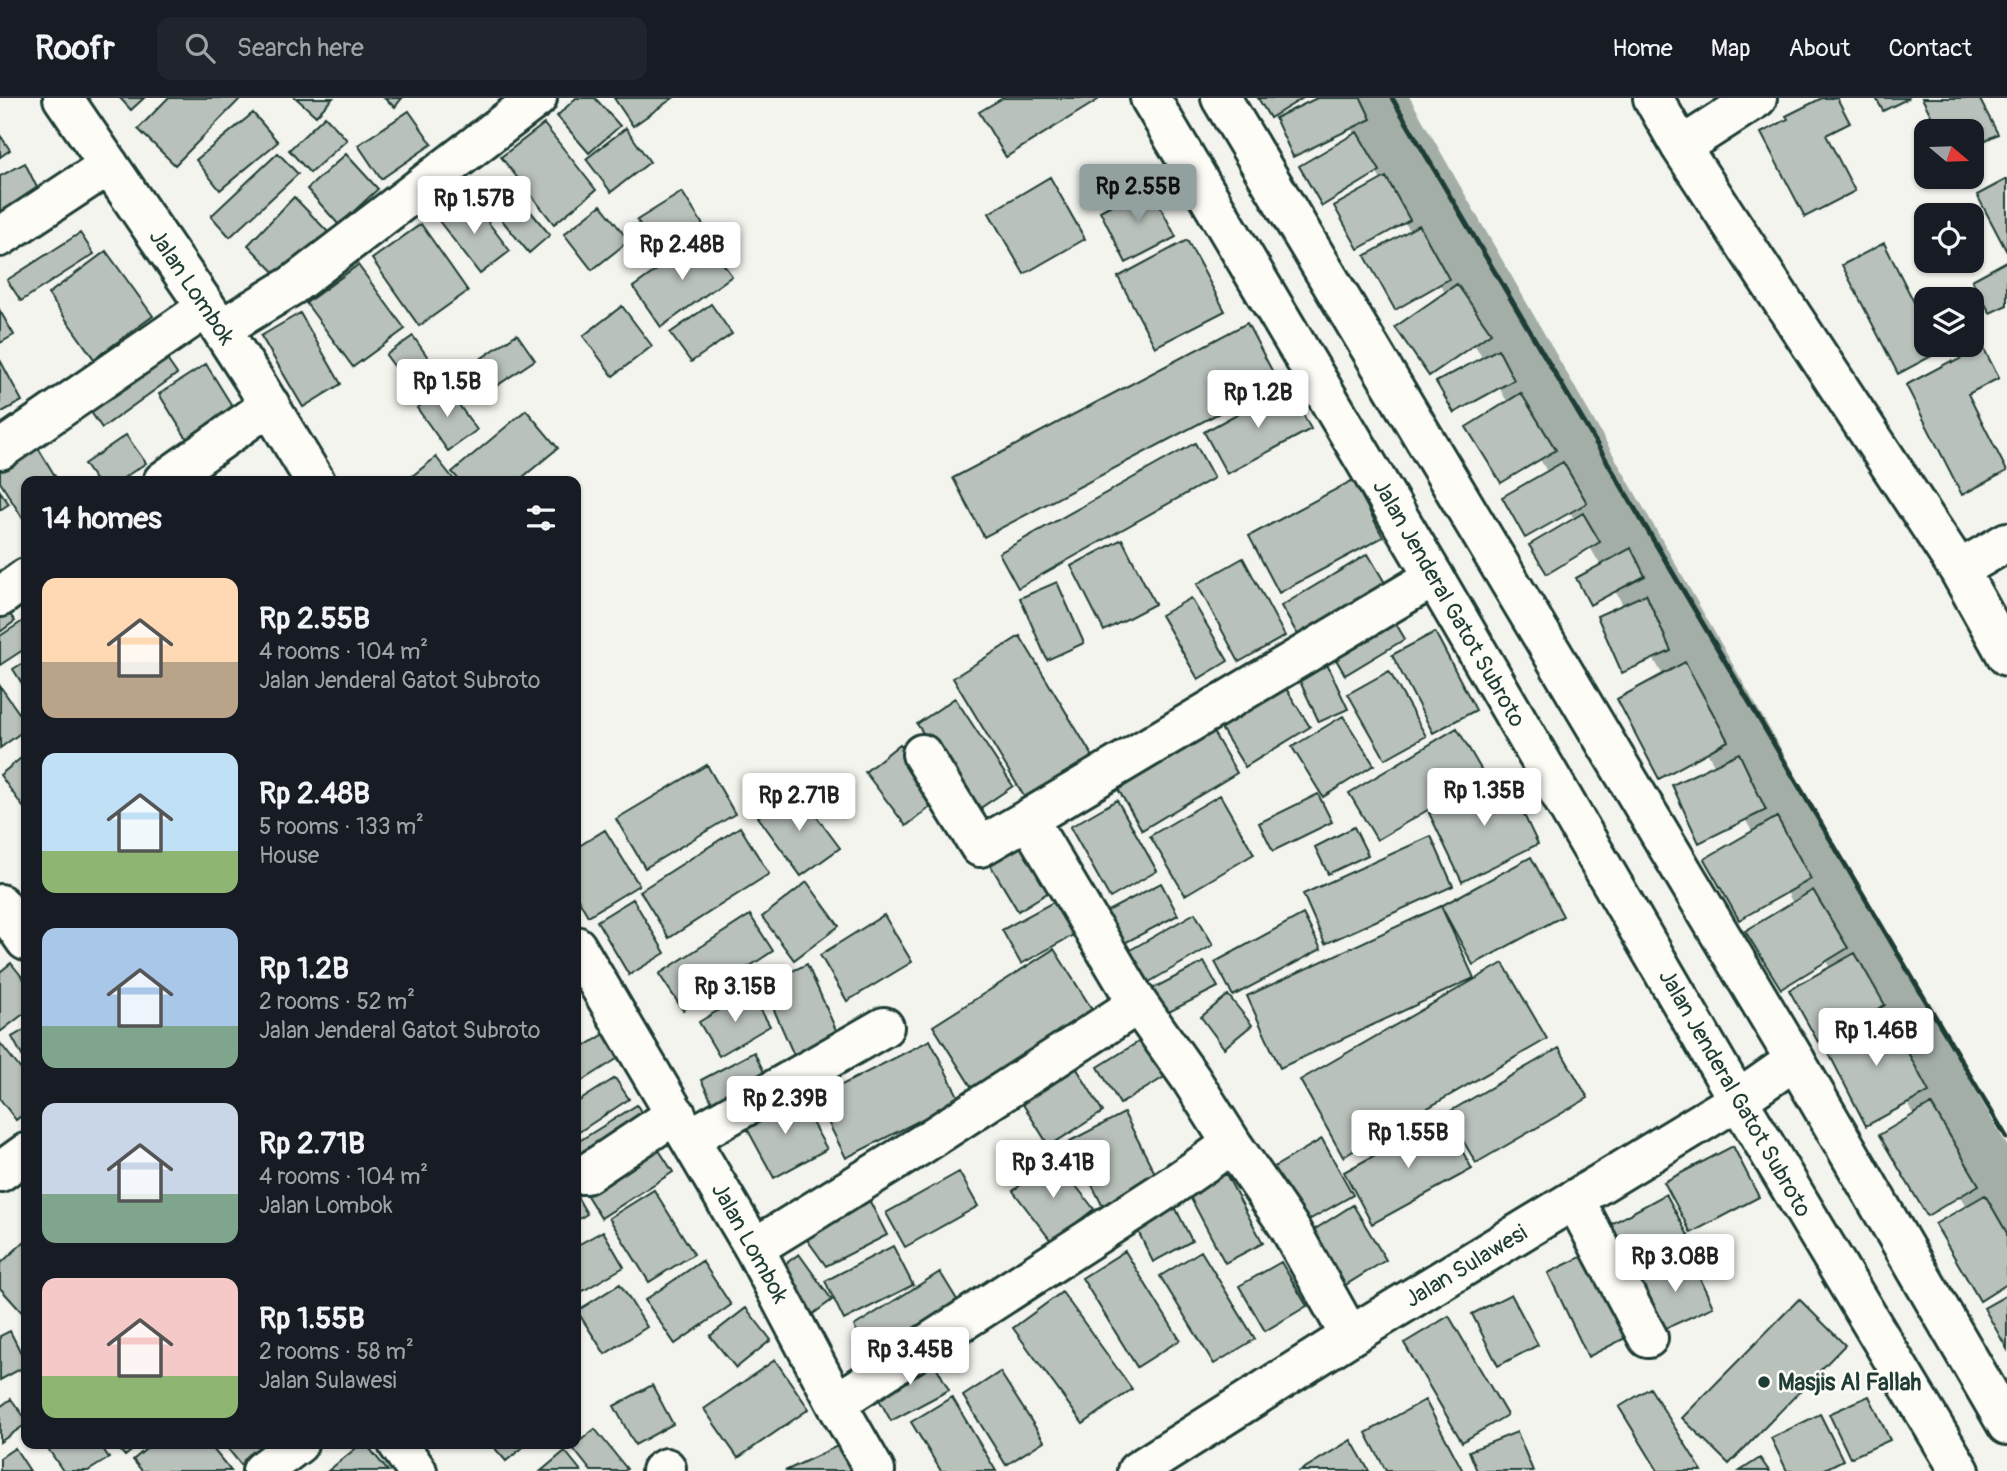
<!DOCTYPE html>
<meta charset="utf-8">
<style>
:root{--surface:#171b24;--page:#20242c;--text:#f1f3f6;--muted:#9ea1a6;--line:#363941;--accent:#92a19f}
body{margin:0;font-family:Pangolin,sans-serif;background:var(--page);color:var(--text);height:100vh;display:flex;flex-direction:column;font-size:26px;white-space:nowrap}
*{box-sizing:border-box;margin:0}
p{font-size:23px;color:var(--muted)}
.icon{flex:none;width:38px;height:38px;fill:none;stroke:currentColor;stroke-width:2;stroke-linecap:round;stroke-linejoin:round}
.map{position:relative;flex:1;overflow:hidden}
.side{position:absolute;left:21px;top:378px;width:560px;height:973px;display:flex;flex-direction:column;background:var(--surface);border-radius:14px;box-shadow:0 2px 5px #0004}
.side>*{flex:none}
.needle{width:46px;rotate:109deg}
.tools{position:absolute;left:1914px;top:21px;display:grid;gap:14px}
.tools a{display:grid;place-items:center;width:70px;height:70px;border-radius:14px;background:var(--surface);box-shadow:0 2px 5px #0004;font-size:35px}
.price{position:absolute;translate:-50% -60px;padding:0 16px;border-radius:7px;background:#fff;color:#222;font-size:23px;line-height:46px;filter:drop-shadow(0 2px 4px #0008)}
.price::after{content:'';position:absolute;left:50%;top:42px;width:21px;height:16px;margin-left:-10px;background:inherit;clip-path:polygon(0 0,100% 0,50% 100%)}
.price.current{background:var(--accent);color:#111}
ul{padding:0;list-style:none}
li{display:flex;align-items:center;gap:21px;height:175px;padding:0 21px}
li span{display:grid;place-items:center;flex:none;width:196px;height:140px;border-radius:14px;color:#555}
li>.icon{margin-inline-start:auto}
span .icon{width:84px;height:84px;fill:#fffc;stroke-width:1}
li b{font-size:30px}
h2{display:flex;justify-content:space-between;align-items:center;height:84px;padding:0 21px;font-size:30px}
header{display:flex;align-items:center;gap:42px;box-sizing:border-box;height:98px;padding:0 35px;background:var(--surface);border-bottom:2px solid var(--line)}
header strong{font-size:33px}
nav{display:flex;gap:38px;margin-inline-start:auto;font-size:24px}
.search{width:490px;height:63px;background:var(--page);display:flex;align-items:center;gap:18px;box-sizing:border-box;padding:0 24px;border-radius:14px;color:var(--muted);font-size:26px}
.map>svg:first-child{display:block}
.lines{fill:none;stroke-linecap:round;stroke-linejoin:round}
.river{stroke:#a3aea7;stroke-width:66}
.building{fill:#b9c1bb;stroke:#1f3d34;stroke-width:2}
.minor-casing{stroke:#1f3d34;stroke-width:44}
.major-casing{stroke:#1f3d34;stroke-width:44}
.minor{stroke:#fdfcf7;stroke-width:38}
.major{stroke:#fdfcf7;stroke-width:38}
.rail{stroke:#1f3d34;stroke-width:5}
.poi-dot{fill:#1f3d34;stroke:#fdfcf7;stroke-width:2.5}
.labels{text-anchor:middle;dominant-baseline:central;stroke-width:5;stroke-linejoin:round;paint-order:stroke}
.street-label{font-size:23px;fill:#1f3d34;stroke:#fdfcf7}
.poi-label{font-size:23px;font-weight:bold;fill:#1f3d34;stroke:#fdfcf7;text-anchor:start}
</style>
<header>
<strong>Roofr</strong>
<div class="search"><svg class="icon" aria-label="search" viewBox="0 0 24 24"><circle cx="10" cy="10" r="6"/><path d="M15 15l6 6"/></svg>Search here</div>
<nav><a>Home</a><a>Map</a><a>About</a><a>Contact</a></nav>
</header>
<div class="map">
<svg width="2007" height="1373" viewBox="0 0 2007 1373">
<rect width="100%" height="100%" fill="#f4f4ef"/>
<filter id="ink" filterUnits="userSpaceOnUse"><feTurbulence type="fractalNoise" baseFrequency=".0143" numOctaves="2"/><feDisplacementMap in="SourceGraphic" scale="14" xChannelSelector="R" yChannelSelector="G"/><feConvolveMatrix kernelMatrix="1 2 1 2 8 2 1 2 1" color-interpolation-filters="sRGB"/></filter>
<g filter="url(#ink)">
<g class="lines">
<path class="river" d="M 1372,0 L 2007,1114"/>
</g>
<path class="building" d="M 120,0 L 144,0 L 131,12 Z
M 168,0 L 241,0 L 175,67 L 138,31 Z
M 296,0 L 333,0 L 316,18 Z
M 384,0 L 402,0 L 395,9 Z
M 576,0 L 595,0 L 620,28 L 589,55 L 557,18 Z
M 614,0 L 673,0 L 633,28 Z
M 1003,0 L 1097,0 L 1098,2 L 1006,59 L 979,14 Z
M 1258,0 L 1303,0 L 1270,20 Z
M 1317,0 L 1361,0 L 1371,21 L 1293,59 L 1275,20 Z
M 1822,0 L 1837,0 L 1850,25 L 1826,37 L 1855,93 L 1805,119 L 1761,35 L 1788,21 L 1786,18 Z
M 1876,0 L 1909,0 L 1883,13 Z
M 1922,0 L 1979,0 L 1998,36 L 1972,49 L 1972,33 L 1939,33 Z
M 409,13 L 432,46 L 381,81 L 358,47 Z
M 253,15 L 278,44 L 220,92 L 196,62 Z
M 325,18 L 347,42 L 310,75 L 289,52 Z
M 544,26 L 596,92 L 554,126 L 501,59 Z
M 626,30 L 650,64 L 611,94 L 586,61 Z
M 1357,34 L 1380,73 L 1322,108 L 1299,68 Z
M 0,37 L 10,52 L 0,59 Z
M 278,55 L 298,76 L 230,139 L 211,118 Z
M 346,56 L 378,91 L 339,127 L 307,91 Z
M 25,65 L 44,104 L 0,127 L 0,78 Z
M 1050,79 L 1085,141 L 1024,176 L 989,115 Z
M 1386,79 L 1410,122 L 1358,151 L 1334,108 Z
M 2007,81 L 2007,154 L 1977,97 Z
M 1149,87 L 1176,139 L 1126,165 L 1100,113 Z
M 512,91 L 550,137 L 529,155 L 491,109 Z
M 682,94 L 705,130 L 661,159 L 637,122 Z
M 294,99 L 329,135 L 282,182 L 248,147 Z
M 469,99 L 510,153 L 480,176 L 439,123 Z
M 601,107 L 629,143 L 592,172 L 564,136 Z
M 421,126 L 468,193 L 419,228 L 372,161 Z
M 1419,127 L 1449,181 L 1395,212 L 1365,158 Z
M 80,135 L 94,156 L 21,203 L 7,182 Z
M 703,139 L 732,178 L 661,229 L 633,189 Z
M 1187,142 L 1225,213 L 1155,249 L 1118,179 Z
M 1884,145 L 1921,218 L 1927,215 L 1927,247 L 1938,247 L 1936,248 L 1939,254 L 1898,276 L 1842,167 Z
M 106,153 L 153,218 L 94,261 L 48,196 Z
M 2007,163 L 2007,207 L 1990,215 L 1972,182 Z
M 358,167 L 405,231 L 353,269 L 306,205 Z
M 1457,186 L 1491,235 L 1429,278 L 1395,229 Z
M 711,206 L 732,236 L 691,264 L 670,235 Z
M 622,208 L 652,248 L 613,278 L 583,238 Z
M 0,213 L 14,237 L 0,245 Z
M 300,215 L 341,286 L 303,309 L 261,238 Z
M 1247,225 L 1278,284 L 984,439 L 953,380 Z
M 517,236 L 535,262 L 474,303 L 457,277 Z
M 413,238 L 443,281 L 417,299 L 386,257 Z
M 157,247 L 177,276 L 102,330 L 82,301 Z
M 1983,249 L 1999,280 L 1968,296 L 2007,373 L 1962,397 L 1906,287 L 1951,263 L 1952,265 Z
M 1498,251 L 1514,282 L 1454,315 L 1436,284 Z
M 0,262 L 22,303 L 0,315 Z
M 206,266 L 234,311 L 187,341 L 159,296 Z
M 1288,288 L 1311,331 L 1227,376 L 1204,334 Z
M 446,289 L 477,332 L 448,353 L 417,310 Z
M 1521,295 L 1556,352 L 1501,385 L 1466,329 Z
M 526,312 L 558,350 L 518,383 L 460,383 L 452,374 Z
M 126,337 L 146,365 L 119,383 L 96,383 L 84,366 Z
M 31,338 L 58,383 L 26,383 L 25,424 L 0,384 L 0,357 Z
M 1195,345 L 1214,380 L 1018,490 L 999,455 Z
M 436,359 L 455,383 L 406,383 Z
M 1563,364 L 1587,405 L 1525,440 L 1502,399 Z
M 1353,382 L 1383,439 L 1279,495 L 1249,438 Z
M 0,393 L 9,406 L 0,412 Z
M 1583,415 L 1600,444 L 1547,476 L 1529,447 Z
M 1122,441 L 1155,506 L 1104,533 L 1071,468 Z
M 1631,450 L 1645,478 L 1590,507 L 1576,480 Z
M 1368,456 L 1385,485 L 1298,537 L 1281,508 Z
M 1243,460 L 1285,538 L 1239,564 L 1197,486 Z
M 1057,484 L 1084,545 L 1047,562 L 1020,500 Z
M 1646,496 L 1671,553 L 1622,575 L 1597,518 Z
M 1191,500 L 1228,563 L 1198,581 L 1161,517 Z
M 0,503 L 15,523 L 0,534 Z
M 1389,514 L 1405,541 L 1345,577 L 1329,549 Z
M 26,521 L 26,550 L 0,567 L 0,538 Z
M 1435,534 L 1476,612 L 1433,635 L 1392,557 Z
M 1020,538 L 1093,659 L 1025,700 L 953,580 Z
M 1324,560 L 1348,611 L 1319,624 L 1295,573 Z
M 26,563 L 26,592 L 13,571 Z
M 1685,564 L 1728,643 L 1659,681 L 1617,601 Z
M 1389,573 L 1426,638 L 1385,661 L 1348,596 Z
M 1280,581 L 1310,629 L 1245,669 L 1216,622 Z
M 0,588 L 26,625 L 26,631 L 0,650 Z
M 955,600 L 1013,688 L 976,713 L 917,626 Z
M 1343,618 L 1374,667 L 1323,699 L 1292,649 Z
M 1457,630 L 1485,678 L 1377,742 L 1349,695 Z
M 1213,634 L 1237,675 L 1142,732 L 1118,691 Z
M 900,646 L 942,700 L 906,728 L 865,674 Z
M 1739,655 L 1766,712 L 1699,745 L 1672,687 Z
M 26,656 L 26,713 L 0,677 Z
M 707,667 L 735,716 L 645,770 L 616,721 Z
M 1505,677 L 1538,746 L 1462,784 L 1429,715 Z
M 796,691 L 840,750 L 801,778 L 758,719 Z
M 1318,696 L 1332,724 L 1273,753 L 1259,725 Z
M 1220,697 L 1254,756 L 1185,797 L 1150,738 Z
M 1117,702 L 1157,773 L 1110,800 L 1070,729 Z
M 1777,719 L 1811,781 L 1739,822 L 1704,761 Z
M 740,729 L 769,776 L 669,840 L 640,793 Z
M 1354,729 L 1368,757 L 1328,776 L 1315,749 Z
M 605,732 L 639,787 L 588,818 L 576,797 L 576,750 Z
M 1024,734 L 1057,789 L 1018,813 L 985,758 Z
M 1431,738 L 1453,788 L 1325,846 L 1303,796 Z
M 1531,759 L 1563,818 L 1473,867 L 1441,808 Z
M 807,784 L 839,828 L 794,862 L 762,819 Z
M 1161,785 L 1178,817 L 1117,849 L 1100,817 Z
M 1813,792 L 1848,850 L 1781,891 L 1745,833 Z
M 633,801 L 665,855 L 629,877 L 597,823 Z
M 1057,802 L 1075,836 L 1021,866 L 1002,832 Z
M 1441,808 L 1474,880 L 1280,970 L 1247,898 Z
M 1195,815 L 1213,847 L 1137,891 L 1118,859 Z
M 1303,816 L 1321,851 L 1233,898 L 1215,864 Z
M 750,817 L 773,853 L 683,912 L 659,876 Z
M 884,817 L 912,864 L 847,903 L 820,857 Z
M 1054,851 L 1095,916 L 974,993 L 933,928 Z
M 1855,855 L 1885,907 L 1818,944 L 1789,892 Z
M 1204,864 L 1218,889 L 1163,917 L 1150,892 Z
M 11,865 L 26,884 L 26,914 L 0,934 L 0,874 Z
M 1503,865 L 1547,941 L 1343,1059 L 1300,982 Z
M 807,866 L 840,941 L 796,962 L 763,887 Z
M 750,893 L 770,928 L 719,958 L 699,924 Z
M 1228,897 L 1252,927 L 1224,950 L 1201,919 Z
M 1886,913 L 1929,994 L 1866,1028 L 1824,946 Z
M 26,931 L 26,965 L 12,939 Z
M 606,935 L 620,959 L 576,987 L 576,954 Z
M 1148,938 L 1171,975 L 1120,1006 L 1098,969 Z
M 930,942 L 960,1002 L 846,1060 L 816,1000 Z
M 0,945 L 26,978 L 26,1014 L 16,1022 L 0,1001 Z
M 1559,950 L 1588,1000 L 1476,1065 L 1447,1015 Z
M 754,954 L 769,984 L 716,1012 L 701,982 Z
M 1074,966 L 1103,1014 L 1049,1048 L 1019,1000 Z
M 615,980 L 629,1001 L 576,1036 L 576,1005 Z
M 796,996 L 827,1051 L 774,1080 L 744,1025 Z
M 1931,1006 L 1979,1087 L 1927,1118 L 1879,1037 Z
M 637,1007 L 649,1028 L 583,1068 L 576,1056 L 576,1045 Z
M 1124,1015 L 1158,1081 L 1103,1109 L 1070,1043 Z
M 1444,1019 L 1472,1071 L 1372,1126 L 1344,1074 Z
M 1322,1041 L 1353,1097 L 1300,1127 L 1269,1072 Z
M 1733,1048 L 1759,1099 L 1691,1135 L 1664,1084 Z
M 657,1049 L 673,1074 L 601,1120 L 586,1096 Z
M 1054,1060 L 1094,1111 L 1052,1144 L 1013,1093 Z
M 959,1074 L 978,1108 L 905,1149 L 886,1115 Z
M 1226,1076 L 1263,1145 L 1225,1165 L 1189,1097 Z
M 654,1092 L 694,1156 L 649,1184 L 609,1120 Z
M 865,1094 L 887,1137 L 826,1168 L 803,1136 Z
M 1666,1096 L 1690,1141 L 1628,1175 L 1604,1130 Z
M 576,1097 L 587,1116 L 576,1123 Z
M 1985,1097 L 2007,1135 L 2007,1186 L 1980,1203 L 1935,1126 Z
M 1173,1105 L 1192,1143 L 1153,1164 L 1134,1125 Z
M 1353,1107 L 1386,1162 L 1339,1191 L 1306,1137 Z
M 603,1133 L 624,1169 L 576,1197 L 576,1148 Z
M 26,1142 L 26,1219 L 0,1190 L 0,1166 Z
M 893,1148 L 913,1187 L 844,1222 L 825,1183 Z
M 1599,1150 L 1639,1233 L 1588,1259 L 1548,1175 Z
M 1125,1153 L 1180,1242 L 1137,1269 L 1082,1180 Z
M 1201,1153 L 1255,1241 L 1214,1266 L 1160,1178 Z
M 799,1156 L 832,1202 L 810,1218 L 777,1172 Z
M 1690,1158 L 1713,1209 L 1660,1233 L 1637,1182 Z
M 702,1163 L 731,1207 L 675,1246 L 645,1202 Z
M 1281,1164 L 1307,1208 L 1265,1233 L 1239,1188 Z
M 940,1174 L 962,1210 L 876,1264 L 854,1228 Z
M 620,1186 L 647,1229 L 605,1256 L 577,1213 Z
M 1062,1194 L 1132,1291 L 1083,1326 L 1013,1230 Z
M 1511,1196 L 1538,1247 L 1498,1268 L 1472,1216 Z
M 2007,1197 L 2007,1251 L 1984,1210 Z
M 1799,1201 L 1845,1247 L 1729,1366 L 1682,1320 Z
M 746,1210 L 771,1242 L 736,1270 L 710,1238 Z
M 1449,1218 L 1507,1317 L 1462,1344 L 1404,1245 Z
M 10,1233 L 26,1265 L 26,1268 L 0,1282 L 0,1238 Z
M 929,1255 L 949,1292 L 891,1323 L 871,1287 Z
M 775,1262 L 809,1311 L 738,1360 L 704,1311 Z
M 1000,1274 L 1044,1343 L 1006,1367 L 963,1298 Z
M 652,1287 L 673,1326 L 635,1347 L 614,1308 Z
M 1650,1290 L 1702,1373 L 1658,1373 L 1619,1309 Z
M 1869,1298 L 1890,1342 L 1850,1360 L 1829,1316 Z
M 952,1299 L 996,1373 L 941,1373 L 911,1324 Z
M 11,1301 L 26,1321 L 26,1326 L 0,1344 L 0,1309 Z
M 1425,1302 L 1463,1373 L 1386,1373 L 1366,1335 Z
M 1820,1316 L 1843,1362 L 1821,1373 L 1787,1373 L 1771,1340 Z
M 595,1331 L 627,1371 L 624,1373 L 591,1373 L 572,1349 Z
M 1517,1334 L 1533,1373 L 1477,1373 L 1469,1353 Z
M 1351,1342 L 1369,1373 L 1300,1373 Z
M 848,1343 L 862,1373 L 785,1373 Z
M 45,1346 L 100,1346 L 109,1360 L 88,1373 L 63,1373 Z
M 115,1346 L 140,1346 L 125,1358 Z
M 152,1346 L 209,1346 L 231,1373 L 142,1373 L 133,1362 Z
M 224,1346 L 280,1346 L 246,1373 Z
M 361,1346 L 366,1346 L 388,1373 L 328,1373 Z
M 491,1346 L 527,1346 L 506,1363 Z
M 15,1350 L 30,1373 L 0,1373 L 0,1360 Z
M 565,1353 L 581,1373 L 541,1373 Z
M 1760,1360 L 1769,1373 L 1740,1373 Z"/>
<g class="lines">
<g class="minor-casing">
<path id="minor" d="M 63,0 L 221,231 L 254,282 L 315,383
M 1653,0 L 1681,49
M 1757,0 L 1681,49 L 1959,472 L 2007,444
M 0,139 L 109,67
M 221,231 L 293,187 L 537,0
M 0,352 L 206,210
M 163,383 L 270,307
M 1959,472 L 2007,558
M 0,499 L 26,480
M 1028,721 L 1434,479
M 0,806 L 26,843
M 576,848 L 754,1150 L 836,1305 L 875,1373
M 690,1040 L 884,929
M 1232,1046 L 1289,1129 L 1350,1238
M 0,1074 L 26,1055
M 576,1076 L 586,1076 L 676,1016
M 1575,1102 L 1648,1240
M 754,1150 L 921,1047 L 1138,906
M 836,1305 L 1173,1087 L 1232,1046 L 1191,981 L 1138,906 L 1028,721 L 980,749 L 922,656
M 398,1346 L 417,1373
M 262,1373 L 298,1346
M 661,1373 L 666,1370
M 1137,1373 L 1350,1238 L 1738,1002 L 1795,962"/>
</g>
<g class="major-casing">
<path id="major" d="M 1150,0 L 1434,479 L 1738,1002 L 1960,1373
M 1221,0 L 1795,962 L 2007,1327"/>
</g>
<use href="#minor" class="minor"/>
<use href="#major" class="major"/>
<path class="rail" d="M 1392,0 L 2007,1040"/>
</g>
</g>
<circle class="poi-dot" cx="1764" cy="1284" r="7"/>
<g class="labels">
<g class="street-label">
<text transform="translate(192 189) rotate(56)">Jalan Lombok</text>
<text transform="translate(1449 505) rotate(60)">Jalan Jenderal Gatot Subroto</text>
<text transform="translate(1735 995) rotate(60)">Jalan Jenderal Gatot Subroto</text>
<text transform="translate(750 1145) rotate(61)">Jalan Lombok</text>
<text transform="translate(1466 1168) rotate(-31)">Jalan Sulawesi</text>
</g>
<g class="poi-label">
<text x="1778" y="1284">Masjis Al Fallah</text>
</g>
</g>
</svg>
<div class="tools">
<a><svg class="needle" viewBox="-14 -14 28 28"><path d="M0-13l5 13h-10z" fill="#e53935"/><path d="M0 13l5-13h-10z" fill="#9ea1a6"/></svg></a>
<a><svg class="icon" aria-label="locate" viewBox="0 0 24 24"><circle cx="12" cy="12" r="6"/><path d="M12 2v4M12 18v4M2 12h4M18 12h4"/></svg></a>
<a><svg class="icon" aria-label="layers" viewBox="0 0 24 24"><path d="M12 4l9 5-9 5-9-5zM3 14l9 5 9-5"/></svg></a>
</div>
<b class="price current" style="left:1138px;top:126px">Rp 2.55B</b>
<b class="price" style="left:474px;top:138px">Rp 1.57B</b>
<b class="price" style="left:682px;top:184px">Rp 2.48B</b>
<b class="price" style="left:447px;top:321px">Rp 1.5B</b>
<b class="price" style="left:1258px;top:332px">Rp 1.2B</b>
<b class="price" style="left:1484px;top:730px">Rp 1.35B</b>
<b class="price" style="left:799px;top:735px">Rp 2.71B</b>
<b class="price" style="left:735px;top:926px">Rp 3.15B</b>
<b class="price" style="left:1876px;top:970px">Rp 1.46B</b>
<b class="price" style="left:785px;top:1038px">Rp 2.39B</b>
<b class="price" style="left:1408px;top:1072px">Rp 1.55B</b>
<b class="price" style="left:1053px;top:1102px">Rp 3.41B</b>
<b class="price" style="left:1675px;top:1196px">Rp 3.08B</b>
<b class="price" style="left:910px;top:1289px">Rp 3.45B</b>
<section class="side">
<h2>14 homes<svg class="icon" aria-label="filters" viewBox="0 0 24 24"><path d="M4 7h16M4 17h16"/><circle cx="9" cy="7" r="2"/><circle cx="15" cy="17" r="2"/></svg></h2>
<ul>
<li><span style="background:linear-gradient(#ffd9b3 60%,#b9a48a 0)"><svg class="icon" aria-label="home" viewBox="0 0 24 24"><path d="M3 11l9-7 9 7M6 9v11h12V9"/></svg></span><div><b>Rp 2.55B</b><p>4 rooms · 104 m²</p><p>Jalan Jenderal Gatot Subroto</p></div></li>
<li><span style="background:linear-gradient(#bfe0f5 70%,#8fb573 0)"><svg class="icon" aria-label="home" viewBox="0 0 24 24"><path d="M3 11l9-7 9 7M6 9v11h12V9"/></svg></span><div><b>Rp 2.48B</b><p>5 rooms · 133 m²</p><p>House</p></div></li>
<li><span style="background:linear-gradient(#a9c7e8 70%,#7fa58c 0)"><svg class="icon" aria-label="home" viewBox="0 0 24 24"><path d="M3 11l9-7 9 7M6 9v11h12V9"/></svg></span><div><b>Rp 1.2B</b><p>2 rooms · 52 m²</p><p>Jalan Jenderal Gatot Subroto</p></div></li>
<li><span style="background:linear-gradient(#c9d6e8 65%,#7fa58c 0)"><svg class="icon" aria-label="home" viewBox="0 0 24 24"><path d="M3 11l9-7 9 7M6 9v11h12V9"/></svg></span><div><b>Rp 2.71B</b><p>4 rooms · 104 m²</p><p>Jalan Lombok</p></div></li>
<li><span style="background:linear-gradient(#f6c9c9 70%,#8fb573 0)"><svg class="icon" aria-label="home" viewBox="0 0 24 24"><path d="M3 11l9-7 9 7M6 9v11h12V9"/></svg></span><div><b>Rp 1.55B</b><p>2 rooms · 58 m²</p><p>Jalan Sulawesi</p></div></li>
</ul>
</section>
</div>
